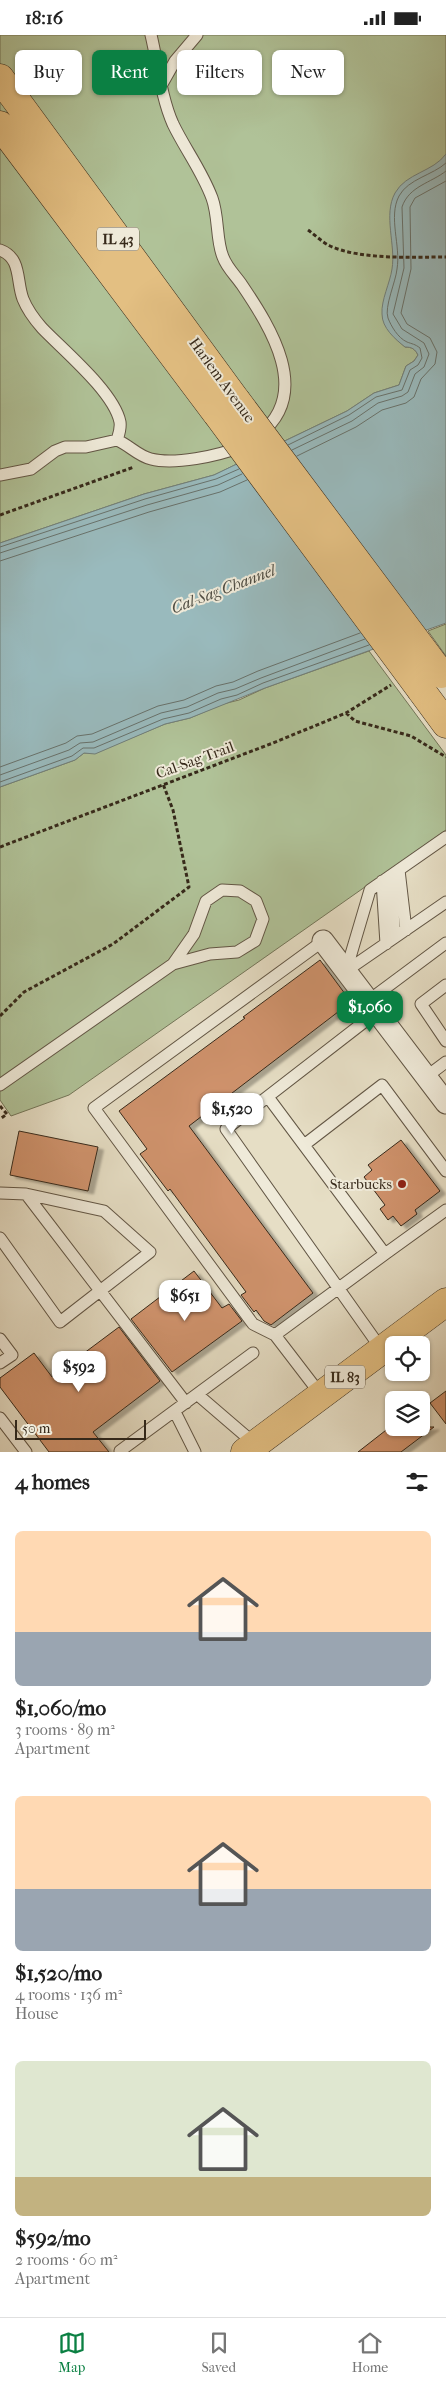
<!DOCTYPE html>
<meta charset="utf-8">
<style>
:root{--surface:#fff;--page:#f2f2f2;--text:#222;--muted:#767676;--line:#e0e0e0;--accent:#0b8043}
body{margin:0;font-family:"IM FELL French Canon",serif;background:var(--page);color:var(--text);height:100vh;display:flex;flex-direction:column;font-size:19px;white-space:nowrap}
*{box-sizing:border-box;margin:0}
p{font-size:16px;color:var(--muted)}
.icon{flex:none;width:28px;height:28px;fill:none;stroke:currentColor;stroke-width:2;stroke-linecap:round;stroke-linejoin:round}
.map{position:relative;height:1417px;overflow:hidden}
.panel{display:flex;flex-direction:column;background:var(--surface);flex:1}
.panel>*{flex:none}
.hud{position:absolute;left:15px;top:15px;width:416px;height:45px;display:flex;gap:10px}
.fabs{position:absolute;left:385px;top:1301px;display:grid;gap:10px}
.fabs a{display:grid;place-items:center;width:45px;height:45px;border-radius:8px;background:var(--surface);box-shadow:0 1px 4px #0004;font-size:25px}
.scale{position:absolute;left:15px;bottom:12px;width:131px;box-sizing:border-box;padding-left:5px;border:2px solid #36291a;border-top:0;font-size:14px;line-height:18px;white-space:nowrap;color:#36291a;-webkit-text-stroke:4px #efead9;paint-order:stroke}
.price{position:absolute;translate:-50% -42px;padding:0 11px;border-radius:10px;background:#fff;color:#222;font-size:16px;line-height:32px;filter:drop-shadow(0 1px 2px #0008)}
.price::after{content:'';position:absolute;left:50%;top:30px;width:15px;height:11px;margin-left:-8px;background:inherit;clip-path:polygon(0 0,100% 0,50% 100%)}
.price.selected{background:var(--accent);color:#fff}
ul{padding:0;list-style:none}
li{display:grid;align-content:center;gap:10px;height:265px;padding:0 15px}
li span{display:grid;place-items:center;height:155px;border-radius:8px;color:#555}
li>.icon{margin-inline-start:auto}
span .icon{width:90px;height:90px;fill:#fffc;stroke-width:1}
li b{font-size:21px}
h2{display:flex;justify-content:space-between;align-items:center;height:60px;padding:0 15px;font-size:21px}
.chip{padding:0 18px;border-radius:8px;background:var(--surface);box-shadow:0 1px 4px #0004;font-size:18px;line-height:45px}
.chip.selected{background:var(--accent);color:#fff}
.status{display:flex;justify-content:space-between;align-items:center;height:35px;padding:0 25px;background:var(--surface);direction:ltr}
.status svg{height:14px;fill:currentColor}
.tabs{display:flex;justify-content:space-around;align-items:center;height:70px;border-top:1px solid var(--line);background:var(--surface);font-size:14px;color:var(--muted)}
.tabs a{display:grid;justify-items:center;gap:2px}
.tabs .selected{color:var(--accent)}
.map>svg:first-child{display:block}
.green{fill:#b0c298;stroke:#737659}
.water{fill:#99babd;stroke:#71807c}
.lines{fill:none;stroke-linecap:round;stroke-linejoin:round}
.shore{stroke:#68726c;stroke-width:1}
.building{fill:#d0936d;stroke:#36291a;filter:url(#shadow)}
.lane-casing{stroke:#625645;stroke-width:13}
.street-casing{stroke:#625645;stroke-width:23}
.primary-casing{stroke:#36291a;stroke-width:29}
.path{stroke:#36291a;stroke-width:3;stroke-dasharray:4 2.5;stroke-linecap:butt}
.lane{stroke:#efead9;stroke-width:11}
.street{stroke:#efead9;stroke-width:21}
.primary{stroke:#e3bf82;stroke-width:28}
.primary-bridge-casing{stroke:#36291a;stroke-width:29;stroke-linecap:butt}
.primary-bridge{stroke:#e3bf82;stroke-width:28}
.poi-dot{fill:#8f2418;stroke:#efead9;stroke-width:2}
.labels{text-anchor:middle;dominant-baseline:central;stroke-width:4;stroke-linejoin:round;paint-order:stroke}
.shield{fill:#efead9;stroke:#6e6353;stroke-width:1}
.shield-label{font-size:14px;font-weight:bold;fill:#36291a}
.street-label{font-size:15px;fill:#36291a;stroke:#efead9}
.poi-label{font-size:15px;fill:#36291a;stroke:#efead9;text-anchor:end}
.water-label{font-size:16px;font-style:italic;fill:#4f4d43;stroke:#efead9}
</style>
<div class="status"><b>18:16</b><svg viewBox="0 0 49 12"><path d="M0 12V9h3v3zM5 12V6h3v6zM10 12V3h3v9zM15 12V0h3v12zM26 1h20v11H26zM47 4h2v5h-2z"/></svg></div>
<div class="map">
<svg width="446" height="1417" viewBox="0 0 446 1417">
<defs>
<filter id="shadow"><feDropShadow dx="5.5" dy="3" stdDeviation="1" flood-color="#0004"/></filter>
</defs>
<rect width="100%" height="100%" fill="#e6dec5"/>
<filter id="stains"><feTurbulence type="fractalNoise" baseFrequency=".004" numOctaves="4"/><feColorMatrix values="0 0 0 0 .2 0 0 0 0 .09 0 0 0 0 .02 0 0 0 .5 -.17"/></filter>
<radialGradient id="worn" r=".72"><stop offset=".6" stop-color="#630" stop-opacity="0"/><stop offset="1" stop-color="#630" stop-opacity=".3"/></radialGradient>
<path class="green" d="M 0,0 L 446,0 L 446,295 L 394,302 L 405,312 C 412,312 415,314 418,320 L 414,326 L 406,331 L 399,350 L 374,358 L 347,376 L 214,440 L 144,459 L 0,508 Z
M 446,589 L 446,621 L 428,596 Z
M 369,616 L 446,720 L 446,795 L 69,1060 L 11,1081 L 0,1065 L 0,752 L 75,725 L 84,718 L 95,718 L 165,689 L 190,683 L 223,669 L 239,665 L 265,653 Z"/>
<path class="water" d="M 446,119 L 446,588 L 265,653 L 190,683 L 165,689 L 95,719 L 84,718 L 75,725 L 0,752 L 0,508 L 144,459 L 214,440 L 347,376 L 374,358 L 399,350 L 406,331 L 414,326 L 418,320 C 415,314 412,312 405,312 C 395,304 382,293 382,279 C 381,265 390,248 392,234 C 396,210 383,180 395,158 C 406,138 433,137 446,119 Z"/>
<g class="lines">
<path class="shore" d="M 288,410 L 349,380 L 376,362 L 402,355 L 410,335 L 418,330 L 422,323 L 420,313 C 415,309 412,309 407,307 C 398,303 391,291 388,283 C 384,272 396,246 397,234 C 401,211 388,182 399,161 C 408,144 433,140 446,128
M 292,415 L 352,386 L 378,368 L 402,361 L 408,357 L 415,339 L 424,332 L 429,319 L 424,308 L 402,294 L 393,279 L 404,233 L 402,172 C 409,151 431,148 446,136
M 297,421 L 356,392 L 382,375 L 406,368 L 414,362 L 421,344 L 435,329 L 437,317 L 430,303 L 407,289 L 401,278 L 411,234 L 410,172 L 415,163 L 446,146
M 0,512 L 145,464 L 216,444 L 239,434
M 0,518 L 147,470 L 218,450 L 242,439
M 0,526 L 149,477 L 220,457 L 247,445
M 0,732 L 66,708 L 77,701 L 92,699 L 158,671 L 184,665 L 216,651 L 233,647 L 258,636 L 360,598
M 0,740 L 69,715 L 80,708 L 93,707 L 161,678 L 187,672 L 218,658 L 235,654 L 261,643 L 365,604
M 0,747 L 72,721 L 83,713 L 94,713 L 163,684 L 189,678 L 221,664 L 237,660 L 263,648 L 369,610"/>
</g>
<path class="building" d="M 320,925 L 351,967 L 189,1091 L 313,1258 L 271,1290 L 264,1286 L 256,1275 L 254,1277 L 241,1260 L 246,1257 L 170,1154 L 168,1156 L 140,1119 L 147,1114 L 119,1076 L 245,983 L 243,982 Z
M 19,1096 L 98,1112 L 88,1156 L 10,1140 Z
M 401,1105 L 440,1156 L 415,1175 L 417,1179 L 401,1191 L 393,1181 L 388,1185 L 380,1174 L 385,1170 L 364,1142 L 372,1135 L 368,1130 Z
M 194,1236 L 222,1273 L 229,1269 L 242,1286 L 172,1337 L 131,1284 Z
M 119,1292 L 160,1346 L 93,1397 L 109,1417 L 49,1417 L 0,1352 L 0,1343 L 34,1318 L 52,1342 Z
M 446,1356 L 446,1389 L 430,1368 Z
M 390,1392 L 434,1392 L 401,1417 L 358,1417 Z"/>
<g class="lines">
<g class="lane-casing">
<path id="lane" d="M 151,0 C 158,29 161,62 173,89 C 185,114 202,136 212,163 C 219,182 216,206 223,222 C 227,233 236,241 242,250 C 271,293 312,358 260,399
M 162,49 L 175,26 L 197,0
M 0,215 C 22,223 16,246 23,264 C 27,274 35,285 42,293 C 63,315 114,357 120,387 C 121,394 119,399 117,405
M 0,440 L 31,434 L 55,416 L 65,412 L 86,412 L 117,405 C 129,410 138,421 151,424 C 174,430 218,421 240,412
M 399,835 L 406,895
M 390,841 L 395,902
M 382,846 L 386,909
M 346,936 L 370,855 L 446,802
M 346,936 L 446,867
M 446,950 L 421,969 L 446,1006
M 368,966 L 446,908
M 377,977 L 226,1094 L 382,1315
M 426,1042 L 446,1027
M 0,1050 L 173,929 L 210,919 L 237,917 L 255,906 L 263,884 L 256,866 L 240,856 L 222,855 L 206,866 L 194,899 L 173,929
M 268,1062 L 385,1219 L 275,1300
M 304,1110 L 382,1050 L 446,1136
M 0,1158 L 26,1159 L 186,1368
M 0,1203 L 60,1287 L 150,1217 L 104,1176 L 26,1159
M 385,1219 L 446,1175
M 0,1304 L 12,1320 L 0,1328
M 198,1360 L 255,1409
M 321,1360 L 275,1300 L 253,1289 L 94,1073 L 323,906
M 175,1377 L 195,1417
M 0,1383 L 26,1417
M 120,1416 L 253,1318"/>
</g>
<g class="street-casing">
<path id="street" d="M 323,906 L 446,1068"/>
</g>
<g class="primary-casing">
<path id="primary" d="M 0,43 L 236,365
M 0,90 L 217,379
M 421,655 L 446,689
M 245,1417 L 446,1267"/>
</g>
<path class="path" d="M 308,195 C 315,200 322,207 330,211 C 361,225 412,222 446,222
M 0,480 L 134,432
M 346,678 L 355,686 L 411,701 L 446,722
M 0,812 L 273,708 L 346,678 L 391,650
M 0,981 L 24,957 L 113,909 L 189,852 L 173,775 L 163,749
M 0,1071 L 7,1079 L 0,1084"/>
<use href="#lane" class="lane"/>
<use href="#street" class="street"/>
<use href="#primary" class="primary"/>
<g class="primary-bridge-casing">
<path id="primary-bridge" d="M 236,365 L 441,639
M 217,379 L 421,655"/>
</g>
<use href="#primary-bridge" class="primary-bridge"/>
</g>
<circle class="poi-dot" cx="402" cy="1149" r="5"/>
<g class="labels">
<g class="shield">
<rect x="97" y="192.5" width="42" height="23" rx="4"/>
<rect x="325" y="1330.5" width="40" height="23" rx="4"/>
</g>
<g class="shield-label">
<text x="118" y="204">IL 43</text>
<text x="345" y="1342">IL 83</text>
</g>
<g class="street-label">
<text transform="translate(222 345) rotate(54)">Harlem Avenue</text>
<text transform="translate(195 725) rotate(-20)">Cal-Sag Trail</text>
</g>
<g class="poi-label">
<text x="392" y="1149">Starbucks</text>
</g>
<g class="water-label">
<text transform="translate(223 554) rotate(-21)">Cal-Sag Channel</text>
</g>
</g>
<rect width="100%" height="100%" filter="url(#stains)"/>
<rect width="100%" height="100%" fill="url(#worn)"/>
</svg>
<div class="fabs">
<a><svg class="icon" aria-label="locate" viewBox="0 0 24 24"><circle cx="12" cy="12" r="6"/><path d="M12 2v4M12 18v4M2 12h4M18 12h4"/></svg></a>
<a><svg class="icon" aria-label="layers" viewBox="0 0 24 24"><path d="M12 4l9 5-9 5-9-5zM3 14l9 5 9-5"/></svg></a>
</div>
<div class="scale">50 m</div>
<b class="price selected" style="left:370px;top:998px">$1,060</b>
<b class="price" style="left:232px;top:1100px">$1,520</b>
<b class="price" style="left:185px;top:1287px">$651</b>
<b class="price" style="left:79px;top:1358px">$592</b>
<div class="hud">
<a class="chip">Buy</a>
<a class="chip selected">Rent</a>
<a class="chip">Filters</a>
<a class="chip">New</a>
</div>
</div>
<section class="panel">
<h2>4 homes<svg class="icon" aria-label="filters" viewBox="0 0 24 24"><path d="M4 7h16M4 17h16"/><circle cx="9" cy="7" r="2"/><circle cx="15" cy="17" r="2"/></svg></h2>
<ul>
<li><span style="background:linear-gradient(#ffd9b3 65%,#9aa5b1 0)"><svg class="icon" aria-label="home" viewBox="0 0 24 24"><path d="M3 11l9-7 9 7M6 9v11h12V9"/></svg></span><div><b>$1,060/mo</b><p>3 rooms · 89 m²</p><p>Apartment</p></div></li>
<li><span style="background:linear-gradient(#ffd9b3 60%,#9aa5b1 0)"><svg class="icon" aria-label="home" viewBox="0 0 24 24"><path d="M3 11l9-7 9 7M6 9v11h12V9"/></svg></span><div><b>$1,520/mo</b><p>4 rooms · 136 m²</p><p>House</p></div></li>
<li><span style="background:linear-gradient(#dfe7d0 75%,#c2b280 0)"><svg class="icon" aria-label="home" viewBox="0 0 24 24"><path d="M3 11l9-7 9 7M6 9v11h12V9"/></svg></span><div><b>$592/mo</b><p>2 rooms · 60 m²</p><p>Apartment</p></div></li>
</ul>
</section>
<nav class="tabs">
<a class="selected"><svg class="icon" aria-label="map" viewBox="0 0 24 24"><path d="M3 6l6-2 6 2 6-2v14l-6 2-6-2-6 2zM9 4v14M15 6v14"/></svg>Map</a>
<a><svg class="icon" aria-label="saved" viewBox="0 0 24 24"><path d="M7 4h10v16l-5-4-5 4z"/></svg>Saved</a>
<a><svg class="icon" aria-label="home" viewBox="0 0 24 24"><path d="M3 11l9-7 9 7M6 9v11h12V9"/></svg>Home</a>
</nav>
